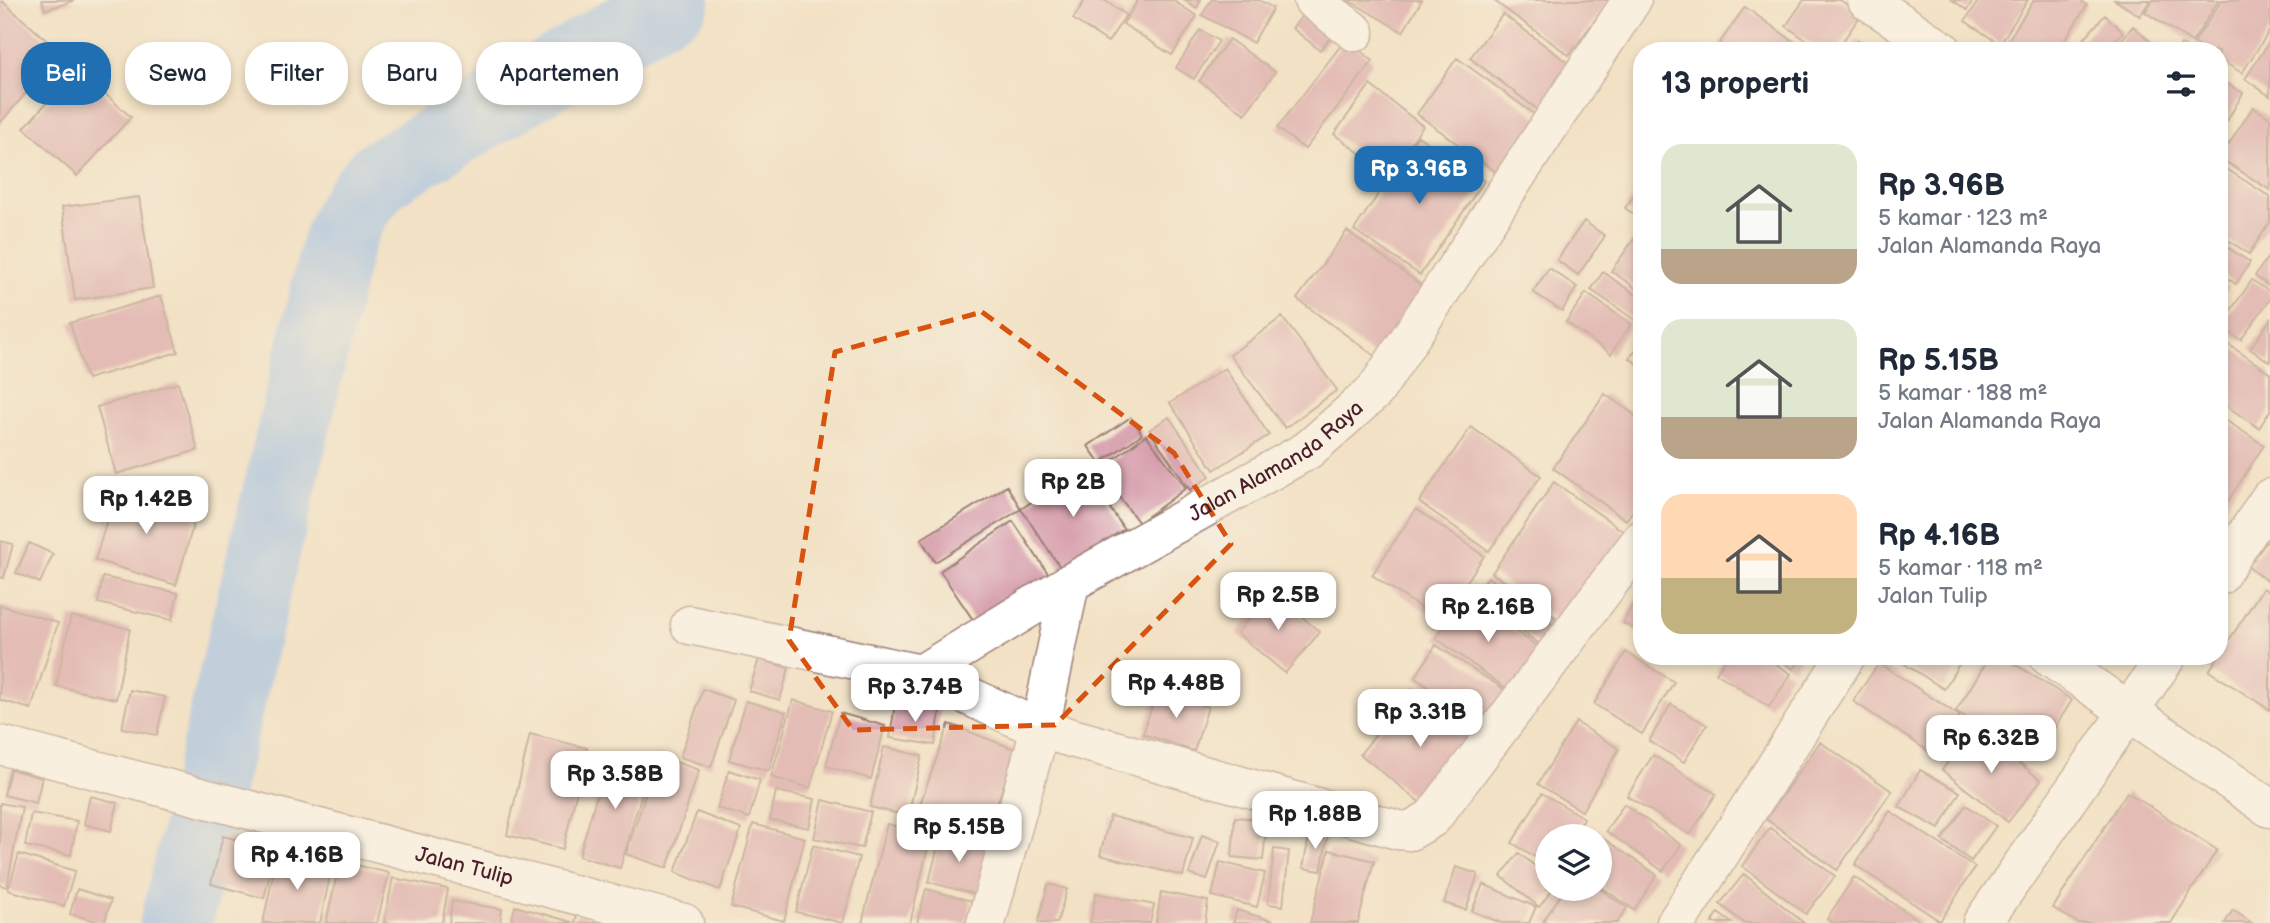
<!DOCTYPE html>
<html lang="id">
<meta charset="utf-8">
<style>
:root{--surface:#fff;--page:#f2f2f3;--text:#1f2937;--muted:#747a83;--accent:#1f6fb2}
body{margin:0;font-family:"Balsamiq Sans",sans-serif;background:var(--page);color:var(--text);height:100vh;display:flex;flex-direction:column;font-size:26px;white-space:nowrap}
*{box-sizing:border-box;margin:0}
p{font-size:23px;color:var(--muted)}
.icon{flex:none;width:38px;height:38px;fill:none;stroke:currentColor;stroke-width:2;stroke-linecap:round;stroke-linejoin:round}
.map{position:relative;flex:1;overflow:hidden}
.side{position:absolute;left:1633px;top:42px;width:595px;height:623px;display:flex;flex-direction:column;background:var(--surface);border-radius:28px;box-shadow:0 4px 10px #0003}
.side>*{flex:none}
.top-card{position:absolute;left:21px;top:42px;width:665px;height:63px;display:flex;gap:14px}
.tools{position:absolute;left:1535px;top:824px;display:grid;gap:14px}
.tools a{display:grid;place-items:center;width:77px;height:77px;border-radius:50%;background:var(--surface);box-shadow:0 4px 10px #0003;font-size:35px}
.price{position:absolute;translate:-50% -60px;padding:0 16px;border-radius:14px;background:#fff;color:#222;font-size:23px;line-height:46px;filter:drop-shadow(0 2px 4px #0008)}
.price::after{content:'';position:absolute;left:50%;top:42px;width:21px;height:16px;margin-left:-10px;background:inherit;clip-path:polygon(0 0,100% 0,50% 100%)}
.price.selected{background:var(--accent);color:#fff}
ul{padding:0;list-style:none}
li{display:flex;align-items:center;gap:21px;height:175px;padding:0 28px}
li span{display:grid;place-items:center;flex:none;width:196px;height:140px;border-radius:21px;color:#555}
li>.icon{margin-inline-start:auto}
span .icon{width:84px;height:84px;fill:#fffc;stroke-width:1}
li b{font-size:30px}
h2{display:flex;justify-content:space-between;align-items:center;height:84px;padding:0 28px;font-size:30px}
.tag{padding:0 24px;border-radius:28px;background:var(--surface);box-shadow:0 4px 10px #0003;font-size:24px;line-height:63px}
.tag.selected{background:var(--accent);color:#fff}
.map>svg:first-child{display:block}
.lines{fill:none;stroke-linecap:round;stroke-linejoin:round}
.river{stroke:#88b9f4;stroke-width:72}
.building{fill:#d18fa3}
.street-casing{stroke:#9e8078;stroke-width:41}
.street{stroke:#fff;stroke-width:38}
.marked{fill:none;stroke:#d8530f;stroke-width:5;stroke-dasharray:14 9;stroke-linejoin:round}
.labels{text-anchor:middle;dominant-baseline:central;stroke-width:6;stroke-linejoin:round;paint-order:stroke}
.street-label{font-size:21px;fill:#4a1f2b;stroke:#f7f3e8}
</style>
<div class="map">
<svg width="2270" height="923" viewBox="0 0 2270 923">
<rect width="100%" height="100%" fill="#f7f3e8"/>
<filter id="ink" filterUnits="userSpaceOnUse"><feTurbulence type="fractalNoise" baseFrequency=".0143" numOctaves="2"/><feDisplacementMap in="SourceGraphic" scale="14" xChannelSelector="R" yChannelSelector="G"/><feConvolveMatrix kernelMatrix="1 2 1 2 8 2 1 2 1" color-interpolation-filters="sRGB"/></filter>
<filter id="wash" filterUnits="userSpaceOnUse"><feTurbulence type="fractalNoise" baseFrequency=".00686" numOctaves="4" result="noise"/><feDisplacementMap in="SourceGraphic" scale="28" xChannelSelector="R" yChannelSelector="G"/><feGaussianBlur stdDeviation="1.57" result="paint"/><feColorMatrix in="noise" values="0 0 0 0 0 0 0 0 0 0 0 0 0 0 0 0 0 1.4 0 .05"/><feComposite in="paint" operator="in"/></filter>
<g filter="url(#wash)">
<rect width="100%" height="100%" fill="#f2e1c4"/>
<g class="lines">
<path class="river" d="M 176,923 L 336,250 C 346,218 358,201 379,176 L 674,0"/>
</g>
<g id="blocks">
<path class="building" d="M 42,0 L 73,0 L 73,1 L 45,10 Z
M 1085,0 L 1104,0 L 1126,15 L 1108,42 L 1073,19 Z
M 1138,0 L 1172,0 L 1197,16 L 1172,55 L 1123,24 Z
M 1184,0 L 1201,0 L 1197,8 Z
M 1211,0 L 1259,0 L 1273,8 L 1253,43 L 1202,15 Z
M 1348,0 L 1422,0 L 1403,32 Z
M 1493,0 L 1607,0 L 1609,1 L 1569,55 Z
M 1804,0 L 1840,0 L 1861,15 L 1836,51 L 1822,51 L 1786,26 Z
M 1952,0 L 1973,0 L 1967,10 Z
M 1979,0 L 2028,0 L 2000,44 L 1965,21 Z
M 2034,0 L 2079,0 L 2087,5 L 2058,51 L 2014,51 L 2005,45 Z
M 2115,0 L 2150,0 L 2140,16 Z
M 2153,0 L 2219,0 L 2192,42 L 2145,12 Z
M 2222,0 L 2270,0 L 2270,30 L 2242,73 L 2219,59 L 2219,51 L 2206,51 L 2194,43 Z
M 2,1 L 61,53 L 0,123 L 0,4 Z
M 1313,3 L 1340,26 L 1320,50 L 1292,28 Z
M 1745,7 L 1807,51 L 1729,51 L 1719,44 Z
M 1503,14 L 1571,65 L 1538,110 L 1470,58 Z
M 2105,15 L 2123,32 L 2106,51 L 2073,51 Z
M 2133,26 L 2161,51 L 2112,51 Z
M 1200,30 L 1219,41 L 1194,79 L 1176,68 Z
M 1229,39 L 1275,72 L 1245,114 L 1199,81 Z
M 1346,39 L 1373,61 L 1305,149 L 1277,128 Z
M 1858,40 L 1873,51 L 1851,51 Z
M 2270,41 L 2270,96 L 2245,79 Z
M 2181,44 L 2191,51 L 2177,51 Z
M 1457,58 L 1545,122 L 1504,178 L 1417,114 Z
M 77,69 L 131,117 L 77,176 L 24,128 Z
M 2219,79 L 2243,93 L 2219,135 Z
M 1370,85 L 1423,126 L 1388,174 L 1334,134 Z
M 2253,107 L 2270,118 L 2270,190 L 2220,158 Z
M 1418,136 L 1484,181 L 1420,275 L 1354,230 Z
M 2219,164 L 2270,197 L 2270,222 L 2249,254 L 2219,234 Z
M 1642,184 L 1642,220 L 1625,208 Z
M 139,197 L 153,288 L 75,300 L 62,207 Z
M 1584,221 L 1605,236 L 1578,275 L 1557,260 Z
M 1642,228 L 1642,292 L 1611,271 Z
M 1347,231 L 1425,288 L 1375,356 L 1297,299 Z
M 2219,242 L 2250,262 L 2236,284 L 2219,273 Z
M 2270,254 L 2270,287 L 2255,276 Z
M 1549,268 L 1577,287 L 1562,311 L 1533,292 Z
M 1603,272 L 1642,299 L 1642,317 L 1638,322 L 1591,290 Z
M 2252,280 L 2270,292 L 2270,299 L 2241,340 L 2220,326 Z
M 2219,282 L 2228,287 L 2219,301 Z
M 1586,293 L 1631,324 L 1611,354 L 1566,322 Z
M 161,296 L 178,352 L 87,379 L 70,323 Z
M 1282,317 L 1337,390 L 1285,428 L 1230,355 Z
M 2270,320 L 2270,362 L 2250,349 Z
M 2219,338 L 2270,373 L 2270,411 L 2259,428 L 2219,401 Z
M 1642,342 L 1642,367 L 1629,358 Z
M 1225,368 L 1269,435 L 1214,470 L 1170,403 Z
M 178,383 L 198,450 L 116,474 L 97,407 Z
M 1605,394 L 1642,420 L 1642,498 L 1626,520 L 1553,468 Z
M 2219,416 L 2264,445 L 2219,515 Z
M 1131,417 L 1142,434 L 1100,463 L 1088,446 Z
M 1169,417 L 1210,476 L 1190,490 L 1149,430 Z
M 1471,427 L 1541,476 L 1489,551 L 1419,502 Z
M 1146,435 L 1186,488 L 1139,523 L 1099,470 Z
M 1083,468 L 1124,529 L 1062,570 L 1021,509 Z
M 1554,482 L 1630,536 L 1568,626 L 1492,573 Z
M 1007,486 L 1021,509 L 935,562 L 921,539 Z
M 117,487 L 197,512 L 176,585 L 95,560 Z
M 1416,509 L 1484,556 L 1440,621 L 1372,575 Z
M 1013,521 L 1051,578 L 978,627 L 940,571 Z
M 2270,537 L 2270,583 L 2248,567 Z
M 0,541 L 13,544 L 4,578 L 0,577 Z
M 29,543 L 53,554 L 40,583 L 16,573 Z
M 103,577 L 178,593 L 172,620 L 98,603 Z
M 1488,577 L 1553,625 L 1539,644 L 1474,595 Z
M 1642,587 L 1642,633 L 1623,623 Z
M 2263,588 L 2270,592 L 2270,710 L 2209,671 Z
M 1271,591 L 1320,632 L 1285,673 L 1237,633 Z
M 1465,596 L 1541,649 L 1511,692 L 1436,638 Z
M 0,605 L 58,623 L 31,709 L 0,700 Z
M 71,616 L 130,629 L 116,699 L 56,686 Z
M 1436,645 L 1511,694 L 1490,727 L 1415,678 Z
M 1626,652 L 1674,682 L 1642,734 L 1594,704 Z
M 1727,656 L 1764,656 L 1791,674 L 1769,707 L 1716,673 Z
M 1774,656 L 1802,656 L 1794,669 Z
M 1892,656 L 1964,656 L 1944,689 Z
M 1990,656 L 2002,656 L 2072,700 L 2034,761 L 1956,711 Z
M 759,659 L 789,668 L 780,700 L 749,691 Z
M 1879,663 L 1960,716 L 1934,755 L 1853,701 Z
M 703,689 L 734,700 L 711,767 L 680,757 Z
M 1413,689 L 1480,744 L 1428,809 L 1360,754 Z
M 130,690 L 165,697 L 157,735 L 122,728 Z
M 1157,690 L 1208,707 L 1194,751 L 1143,734 Z
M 793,700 L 832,711 L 810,788 L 771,777 Z
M 746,701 L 786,712 L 769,771 L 729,760 Z
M 895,704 L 940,711 L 935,745 L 890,738 Z
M 1671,704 L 1707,725 L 1684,762 L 1649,741 Z
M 840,713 L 885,726 L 871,779 L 826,766 Z
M 1576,722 L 1619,749 L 1582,811 L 1538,784 Z
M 949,724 L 1017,750 L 986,832 L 919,807 Z
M 1974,728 L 2041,780 L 2008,822 L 1942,770 Z
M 530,734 L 587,748 L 563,849 L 507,835 Z
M 1820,742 L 1892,791 L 1837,870 L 1766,819 Z
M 884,747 L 922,756 L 908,816 L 870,807 Z
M 609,754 L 650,766 L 620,868 L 579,856 Z
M 1653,755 L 1716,794 L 1690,835 L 1627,796 Z
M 658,756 L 699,770 L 667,868 L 626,854 Z
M 10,769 L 42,778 L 36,803 L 4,795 Z
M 729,770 L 760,780 L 749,818 L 717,808 Z
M 1920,770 L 1960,792 L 1939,829 L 1899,807 Z
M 776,791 L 815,799 L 809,828 L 770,820 Z
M 2127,792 L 2217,850 L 2171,923 L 2078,923 L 2053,908 Z
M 1542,793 L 1584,818 L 1573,836 L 1547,836 L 1547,864 L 1512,843 Z
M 90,796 L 118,803 L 111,831 L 84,824 Z
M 823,800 L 871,812 L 862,848 L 814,838 Z
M 0,803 L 22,807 L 7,887 L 0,885 Z
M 1624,804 L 1681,845 L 1663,871 L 1606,831 Z
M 1966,805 L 1996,826 L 1971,861 L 1942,840 Z
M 1890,811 L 1975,867 L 1940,921 L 1855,865 Z
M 697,812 L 741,829 L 720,890 L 675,872 Z
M 31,813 L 77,821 L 71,855 L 25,846 Z
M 1110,816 L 1193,838 L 1183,876 L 1100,855 Z
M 1235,817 L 1267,820 L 1263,860 L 1232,857 Z
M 753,824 L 805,838 L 784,921 L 731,907 Z
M 887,824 L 931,835 L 910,923 L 862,923 Z
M 1770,828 L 1835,876 L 1806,914 L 1742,866 Z
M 1310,831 L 1328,835 L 1321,871 L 1303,868 Z
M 1594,832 L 1657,875 L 1634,910 L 1600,886 L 1600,836 L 1591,836 Z
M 941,834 L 990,847 L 978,895 L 929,882 Z
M 1202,835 L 1220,841 L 1207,880 L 1189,874 Z
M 223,836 L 276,850 L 264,898 L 211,884 Z
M 813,845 L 859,857 L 843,923 L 796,912 Z
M 1274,849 L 1289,851 L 1283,906 L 1268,904 Z
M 1329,850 L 1374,861 L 1358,923 L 1310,923 Z
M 1519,853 L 1547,876 L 1547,889 L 1553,889 L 1539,907 L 1501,876 Z
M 19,854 L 75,871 L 64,906 L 8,890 Z
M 277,855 L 332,867 L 320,923 L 263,923 Z
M 340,861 L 389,873 L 377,923 L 326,923 Z
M 1220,862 L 1265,873 L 1257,907 L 1212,896 Z
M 1456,867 L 1478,874 L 1466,910 L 1444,903 Z
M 1744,874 L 1804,923 L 1744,923 L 1720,904 Z
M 1854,877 L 1923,923 L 1833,923 L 1827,919 Z
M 393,878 L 448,889 L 442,923 L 384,923 Z
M 1048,884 L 1067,889 L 1057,923 L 1038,923 Z
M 1483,884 L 1536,907 L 1529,923 L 1501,923 L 1472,911 Z
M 77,889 L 111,900 L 104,923 L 70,914 Z
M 926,889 L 972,901 L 966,923 L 917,923 Z
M 1565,889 L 1600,889 L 1627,908 L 1617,923 L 1547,923 L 1543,921 Z
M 1161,892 L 1208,901 L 1205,923 L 1156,923 Z
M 1096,893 L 1154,905 L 1150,923 L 1090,923 Z
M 452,901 L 502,909 L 500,923 L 449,923 Z
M 515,906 L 572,922 L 572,923 L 511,923 Z
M 1237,910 L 1277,922 L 1277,923 L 1233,923 Z
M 2233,910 L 2252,923 L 2225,923 Z
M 1718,913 L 1732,923 L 1712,923 Z
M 577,914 L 615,923 L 575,923 Z"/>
</g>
</g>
<g filter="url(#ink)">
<use href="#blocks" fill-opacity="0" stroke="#9e8078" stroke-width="2"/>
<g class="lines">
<g class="street-casing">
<g id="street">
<path d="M 1313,0 L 1355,32"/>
<path d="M 1867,0 L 1943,51"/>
<path d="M 2219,576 L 2270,498"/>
<path d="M 690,625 L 921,674 L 1040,729 L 1398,830 L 1410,831 L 1432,818 L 1642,539"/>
<path d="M 2048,656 L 2270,808"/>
<path d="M 921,674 L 1070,583"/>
<path id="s1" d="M 0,745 L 684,923"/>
<path id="s2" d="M 986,923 L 1040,729 L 1070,583 L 1308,450 L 1375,391 L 1632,0"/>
<path d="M 1676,923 L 1846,656"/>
<path d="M 1982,923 L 2167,656"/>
</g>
</g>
<use href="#street" class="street"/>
</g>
</g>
<path d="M0 0H2270V923H0ZM 982,312 L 1174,453 L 1231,544 L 1055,725 L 853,730 L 789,640 L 835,352 Z" fill="#f2e1c4" fill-opacity=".55" fill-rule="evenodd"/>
<path class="marked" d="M 982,312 L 1174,453 L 1231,544 L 1055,725 L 853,730 L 789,640 L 835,352 Z"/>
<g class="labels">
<g class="street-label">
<text stroke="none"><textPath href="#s2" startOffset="590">Jalan Alamanda Raya</textPath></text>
<text stroke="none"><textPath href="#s1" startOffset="480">Jalan Tulip</textPath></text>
</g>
</g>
</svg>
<div class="tools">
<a><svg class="icon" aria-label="layers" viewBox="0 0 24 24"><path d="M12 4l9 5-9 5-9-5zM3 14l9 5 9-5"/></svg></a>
</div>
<b class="price selected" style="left:1419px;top:206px">Rp 3.96B</b>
<b class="price" style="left:1073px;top:519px">Rp 2B</b>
<b class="price" style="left:146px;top:536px">Rp 1.42B</b>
<b class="price" style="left:1278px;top:632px">Rp 2.5B</b>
<b class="price" style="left:1488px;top:644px">Rp 2.16B</b>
<b class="price" style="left:1176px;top:720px">Rp 4.48B</b>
<b class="price" style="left:915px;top:724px">Rp 3.74B</b>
<b class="price" style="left:1420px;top:749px">Rp 3.31B</b>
<b class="price" style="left:1991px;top:775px">Rp 6.32B</b>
<b class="price" style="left:615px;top:811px">Rp 3.58B</b>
<b class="price" style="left:1315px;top:851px">Rp 1.88B</b>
<b class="price" style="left:959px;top:864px">Rp 5.15B</b>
<b class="price" style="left:297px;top:892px">Rp 4.16B</b>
<div class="top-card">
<a class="tag selected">Beli</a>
<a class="tag">Sewa</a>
<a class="tag">Filter</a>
<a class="tag">Baru</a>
<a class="tag">Apartemen</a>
</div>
<section class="side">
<h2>13 properti<svg class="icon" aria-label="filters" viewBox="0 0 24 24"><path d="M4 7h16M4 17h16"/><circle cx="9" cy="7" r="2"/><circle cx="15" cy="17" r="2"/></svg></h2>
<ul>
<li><span style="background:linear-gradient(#dfe7d0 75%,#b9a48a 0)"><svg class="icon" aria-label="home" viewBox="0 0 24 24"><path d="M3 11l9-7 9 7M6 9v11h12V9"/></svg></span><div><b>Rp 3.96B</b><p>5 kamar · 123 m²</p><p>Jalan Alamanda Raya</p></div></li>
<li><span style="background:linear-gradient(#dfe7d0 70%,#b9a48a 0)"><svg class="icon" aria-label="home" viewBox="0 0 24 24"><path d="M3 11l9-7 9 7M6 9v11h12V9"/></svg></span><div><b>Rp 5.15B</b><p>5 kamar · 188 m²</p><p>Jalan Alamanda Raya</p></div></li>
<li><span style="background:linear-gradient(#ffd9b3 60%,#c2b280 0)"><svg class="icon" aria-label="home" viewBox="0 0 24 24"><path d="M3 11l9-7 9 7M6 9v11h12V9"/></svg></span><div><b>Rp 4.16B</b><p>5 kamar · 118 m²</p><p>Jalan Tulip</p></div></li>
</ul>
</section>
</div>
